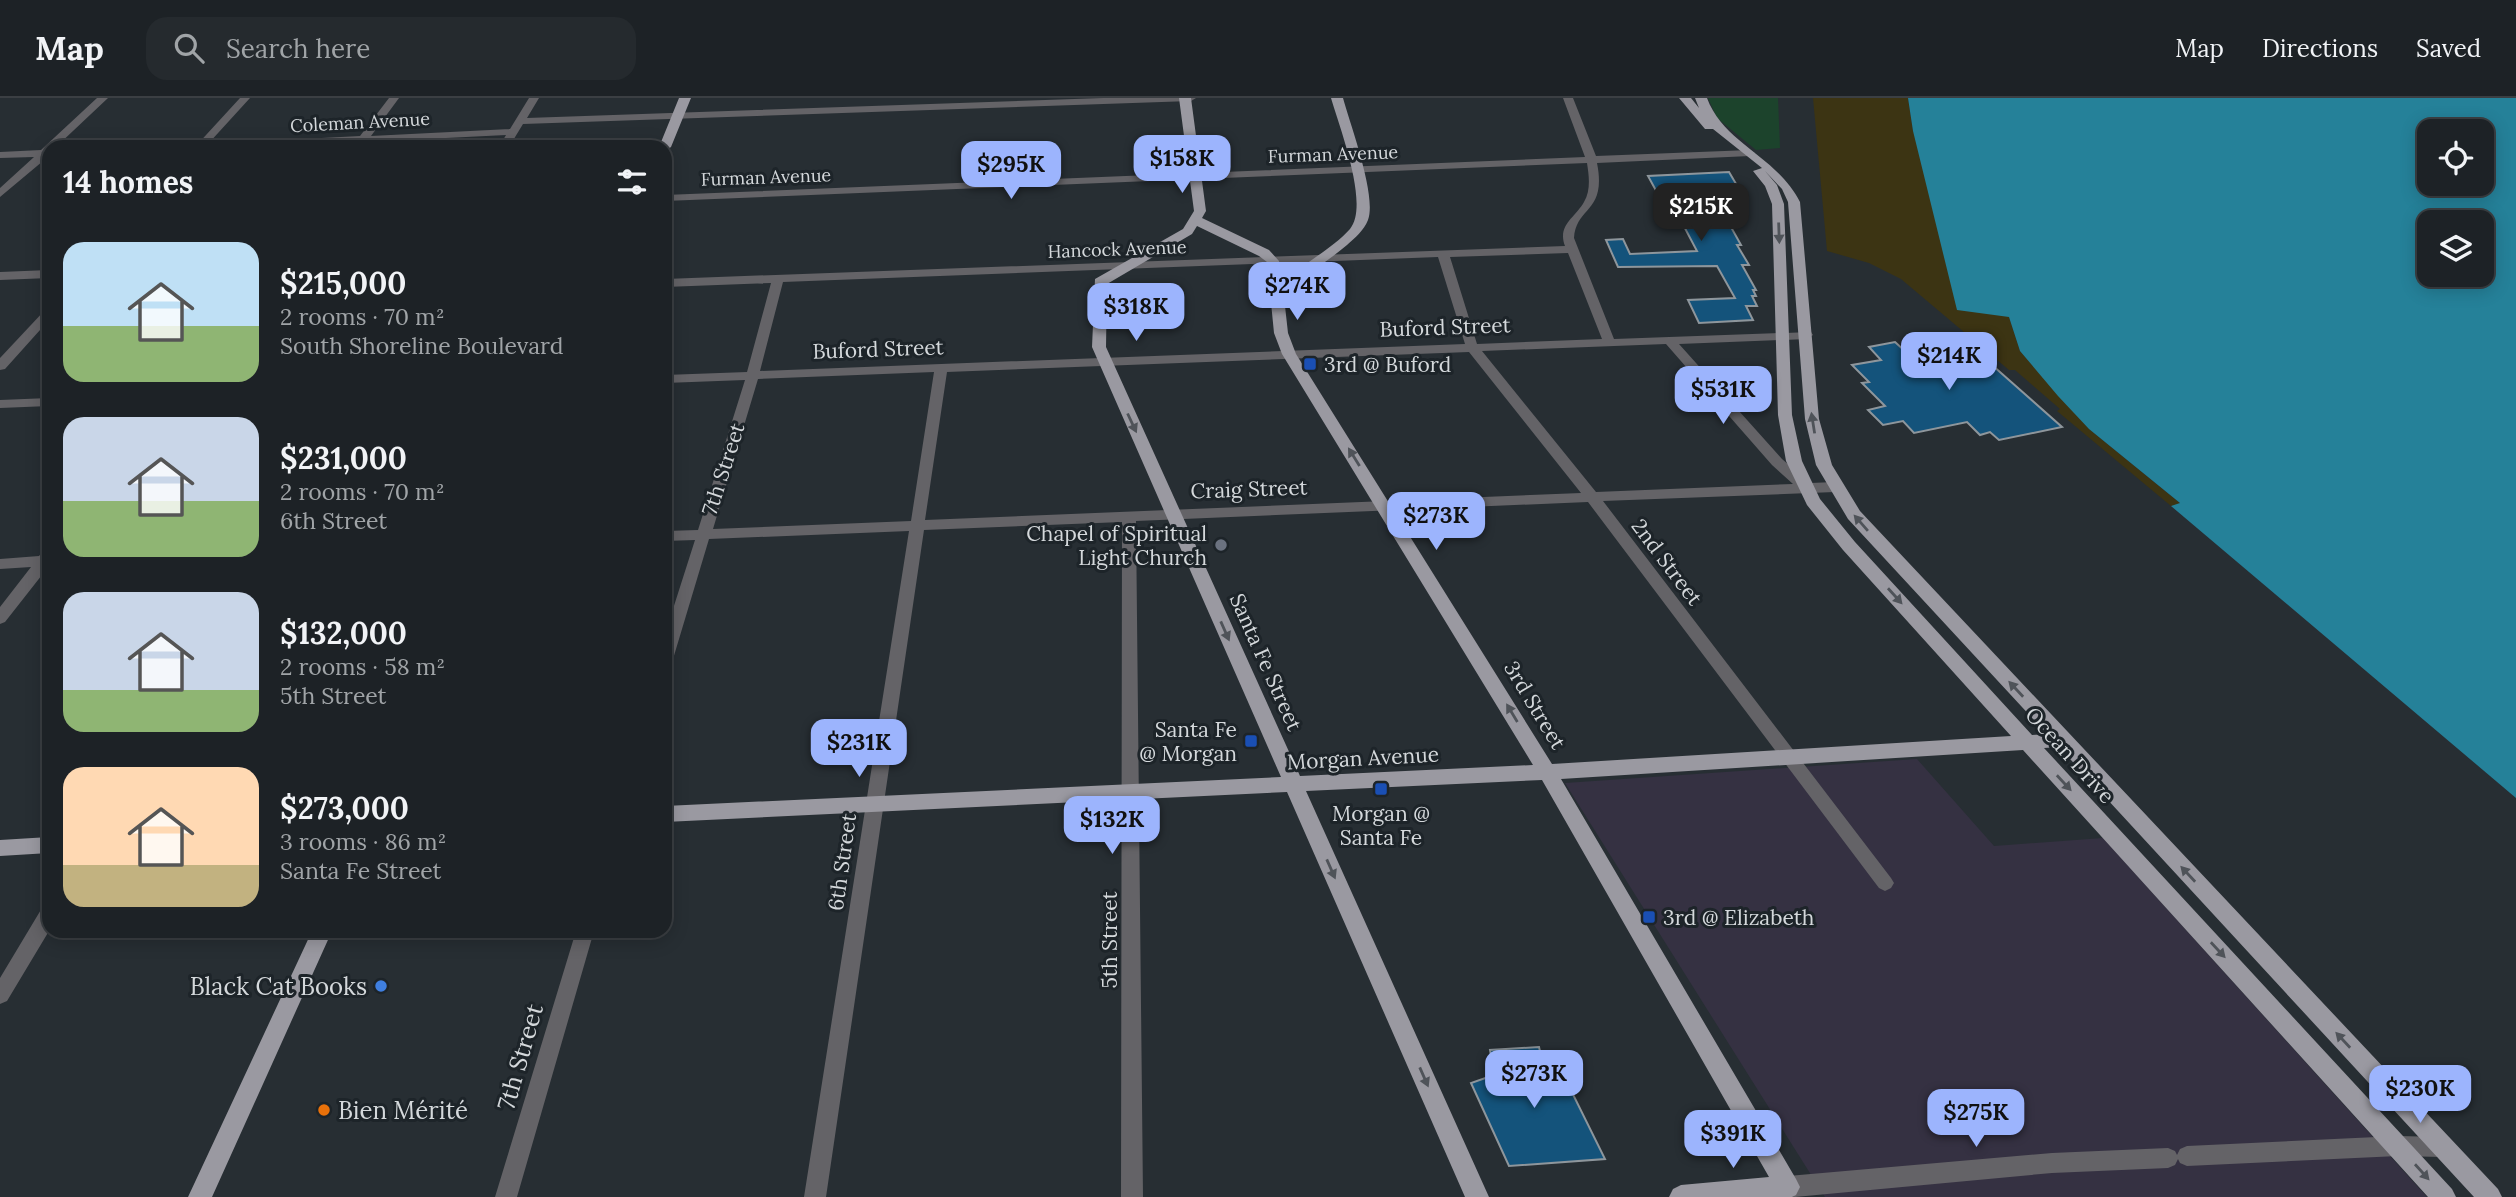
<!DOCTYPE html>
<meta charset="utf-8">
<style>
:root{--surface:#1d2226;--page:#252a2e;--text:#f1f3f6;--muted:#a0a4a7;--line:#3b3f43;--accent:#9cb4fd}
body{margin:0;font-family:Lora,serif;background:var(--page);color:var(--text);height:100vh;display:flex;flex-direction:column;font-size:26px;white-space:nowrap}
*{box-sizing:border-box;margin:0}
p{font-size:23px;color:var(--muted)}
.icon{flex:none;width:38px;height:38px;fill:none;stroke:currentColor;stroke-width:2;stroke-linecap:round;stroke-linejoin:round}
.map{position:relative;flex:1;overflow:hidden}
.drawer{position:absolute;left:42px;top:42px;width:630px;height:798px;display:flex;flex-direction:column;background:var(--surface);border-radius:21px;box-shadow:0 4px 18px #0003,0 0 0 2px var(--line)}
.drawer>*{flex:none}
.buttons{position:absolute;left:2417px;top:21px;display:grid;gap:14px}
.buttons a{display:grid;place-items:center;width:77px;height:77px;border-radius:14px;background:var(--surface);box-shadow:0 4px 18px #0003,0 0 0 2px var(--line);font-size:35px}
.price{position:absolute;translate:-50% -60px;padding:0 16px;border-radius:14px;background:var(--accent);color:#111;font-size:23px;line-height:46px;filter:drop-shadow(0 2px 4px #0008)}
.price::after{content:'';position:absolute;left:50%;top:42px;width:21px;height:16px;margin-left:-10px;background:inherit;clip-path:polygon(0 0,100% 0,50% 100%)}
.price.selected{background:#222;color:#fff}
ul{padding:0;list-style:none}
li{display:flex;align-items:center;gap:21px;height:175px;padding:0 21px}
li span{display:grid;place-items:center;flex:none;width:196px;height:140px;border-radius:21px;color:#555}
li>.icon{margin-inline-start:auto}
span .icon{width:84px;height:84px;fill:#fffc;stroke-width:1}
li b{font-size:30px}
h2{display:flex;justify-content:space-between;align-items:center;height:84px;padding:0 21px;font-size:30px}
header{display:flex;align-items:center;gap:42px;box-sizing:border-box;height:98px;padding:0 35px;background:var(--surface);border-bottom:2px solid var(--line)}
header strong{font-size:33px}
nav{display:flex;gap:38px;margin-inline-start:auto;font-size:24px}
.search{width:490px;height:63px;background:var(--page);display:flex;align-items:center;gap:18px;box-sizing:border-box;padding:0 24px;border-radius:21px;color:var(--muted);font-size:26px}
.map>svg:first-child{display:block}
.education{fill:#353142}
.green{fill:#1c432c}
.sand{fill:#3c3413}
.water{fill:#258199;fill-rule:evenodd}
.building{fill:#14537b;stroke:#8e969c;stroke-width:2}
.lines{fill:none;stroke-linecap:round;stroke-linejoin:round}
.minor{fill:#646367;fill-rule:evenodd}
.major{fill:#9a99a1;fill-rule:evenodd}
.oneway{fill:#4f5359}
.transit-dot{fill:#1a4fb4;stroke:#1d2429;stroke-width:2.5}
.worship-dot{fill:#6b7280;stroke:#1d2429;stroke-width:2.5}
.shop-dot{fill:#3f7fe0;stroke:#1d2429;stroke-width:2.5}
.food-dot{fill:#e8710a;stroke:#1d2429;stroke-width:2.5}
.labels{text-anchor:middle;dominant-baseline:central;stroke-width:6;stroke-linejoin:round;paint-order:stroke}
.far-street-label{font-size:18px;fill:#d4d8db;stroke:#1d2429}
.street-label{font-size:21px;fill:#d4d8db;stroke:#1d2429}
.poi-label{font-size:21px;fill:#d4d8db;stroke:#1d2429;text-anchor:start}
.near-poi-label{font-size:24px;fill:#d4d8db;stroke:#1d2429;text-anchor:end}
.near-street-label{font-size:24px;fill:#d4d8db;stroke:#1d2429}
</style>
<header>
<strong>Map</strong>
<div class="search"><svg class="icon" aria-label="search" viewBox="0 0 24 24"><circle cx="10" cy="10" r="6"/><path d="M15 15l6 6"/></svg>Search here</div>
<nav><a>Map</a><a>Directions</a><a>Saved</a></nav>
</header>
<div class="map">
<svg width="2516" height="1099" viewBox="0 0 2516 1099">
<rect width="100%" height="100%" fill="#272e33"/>
<path class="education" d="M 1917,661 L 1994,748 L 2103,740 L 2427,1099 L 1825,1099 L 1565,685 Z"/>
<path class="green" d="M 1708,0 L 1778,0 L 1780,50 L 1756,52 L 1717,20 Z"/>
<path class="sand" d="M 1813,0 L 1908,0 L 1913,33 L 2009,219 L 2020,253 L 2089,331 L 2181,406 L 2171,408 L 2057,313 L 2060,311 L 2015,272 L 2009,272 L 1901,181 L 1869,165 L 1827,153 Z"/>
<path class="water" d="M 1908,0 L 2516,0 L 2516,700 L 2171,408 L 2180,405 L 2089,331 L 2058,298 L 2020,253 L 2009,219 L 1957,212 L 1913,33 ZM 2482,33 L 2482,86 L 2429,86 L 2429,33 ZM 2482,124 L 2482,177 L 2429,177 L 2429,124 Z"/>
<path class="building" d="M 1729,74 L 1742,96 L 1713,97 L 1741,147 L 1737,147 L 1749,167 L 1742,167 L 1756,192 L 1753,192 L 1756,198 L 1752,198 L 1757,208 L 1746,208 L 1753,222 L 1699,225 L 1688,202 L 1735,200 L 1717,168 L 1618,169 L 1606,142 L 1623,141 L 1630,156 L 1697,153 L 1668,98 L 1659,98 L 1648,78 Z
M 1895,244 L 1907,255 L 1966,244 L 2062,329 L 1999,342 L 1990,334 L 1980,337 L 1967,324 L 1914,335 L 1903,323 L 1883,327 L 1868,312 L 1885,308 L 1862,285 L 1869,284 L 1852,267 L 1881,262 L 1869,249 Z
M 1539,949 L 1542,962 L 1554,958 L 1605,1061 L 1509,1068 L 1471,985 L 1494,977 L 1490,952 Z"/>
<g class="lines">
<path class="minor" d="M 97,0 L 108,0 L 56,49 L 49,49 L 49,58 L 0,99 L 0,90 L 34,59 L 0,60 L 0,54 L 41,52 Z
M 240,0 L 250,0 L 208,46 L 360,38 L 389,0 L 399,0 L 371,38 L 510,31 L 529,0 L 539,0 L 527,20 L 1103,0 L 1196,0 L 1191,3 L 523,26 L 509,49 L 499,49 L 506,37 L 366,44 L 360,48 L 355,45 L 273,49 L 195,49 Z
M 1563,0 L 1573,0 L 1596,58 L 1750,52 L 1755,55 L 1750,58 L 1597,65 C 1607,115 1576,108 1574,140 L 1614,241 L 1811,234 L 1813,237 L 1807,241 L 1679,246 L 1782,361 L 1810,385 L 1835,384 L 1842,389 L 1835,394 L 1603,403 L 1891,780 L 1894,785 L 1891,790 L 1885,793 L 1879,790 L 1588,404 L 1136,423 L 1143,1099 L 1121,1099 L 1122,424 L 924,432 L 826,1099 L 804,1099 L 909,433 L 709,441 L 673,561 L 665,567 L 665,536 L 695,442 L 665,443 L 665,433 L 698,432 L 745,282 L 665,285 L 665,277 L 747,274 L 771,185 L 665,189 L 665,181 L 1565,148 C 1557,127 1575,120 1584,104 C 1591,92 1589,78 1587,65 L 665,103 L 665,97 L 1585,59 ZM 1568,155 L 1602,241 L 1477,246 L 1450,159 ZM 1438,159 L 1465,246 L 760,273 L 783,184 ZM 1666,246 L 1772,367 L 1793,386 L 1596,394 L 1482,253 ZM 1469,254 L 1581,395 L 925,422 L 947,274 ZM 934,274 L 911,423 L 713,431 L 758,281 Z
M 49,172 L 49,180 L 0,182 L 0,174 Z
M 49,211 L 49,222 L 5,271 L 0,272 L 0,260 L 45,212 Z
M 49,300 L 49,308 L 0,310 L 0,302 Z
M 49,451 L 49,468 L 5,524 L 0,526 L 0,509 L 31,469 L 0,471 L 0,461 L 39,458 L 44,452 Z
M 49,808 L 49,833 L 7,903 L 0,906 L 0,880 L 42,810 Z
M 576,833 L 594,833 L 517,1099 L 495,1099 Z
M 2398,1038 L 2442,1039 L 2449,1042 L 2452,1049 L 2449,1056 L 2442,1059 L 2398,1058 L 2187,1068 L 2180,1065 L 2178,1061 L 2175,1067 L 2168,1070 L 2052,1075 L 1795,1099 L 1780,1097 L 1777,1089 L 1780,1081 L 1788,1078 L 2052,1055 L 2168,1050 L 2175,1053 L 2177,1057 L 2180,1051 L 2187,1048 Z"/>
<path class="major" d="M 679,0 L 691,0 L 671,49 L 665,53 L 665,49 L 659,49 Z
M 1179,0 L 1191,0 L 1206,113 L 1202,120 L 1269,152 L 1279,163 L 1282,185 C 1303,165 1331,152 1350,131 C 1370,107 1339,28 1331,0 L 1343,0 C 1350,26 1377,98 1368,122 C 1364,132 1355,140 1347,147 C 1326,165 1302,178 1284,199 L 1288,235 L 1296,256 L 1552,666 L 2011,638 L 1843,452 L 1807,407 L 1786,363 L 1778,317 L 1772,106 L 1765,88 L 1753,73 L 1762,70 L 1713,31 L 1705,31 L 1679,0 L 1691,0 L 1699,10 L 1695,0 L 1707,0 C 1724,46 1777,58 1800,104 L 1819,321 L 1832,367 L 1860,413 L 2498,1091 L 2502,1099 L 2474,1099 L 2059,649 L 2044,650 L 2452,1091 L 2456,1099 L 2428,1099 L 2023,652 L 1561,681 L 1796,1081 L 1800,1089 L 1796,1097 L 1792,1099 L 1669,1099 L 1673,1091 L 1681,1087 L 1769,1079 L 1542,682 L 1306,693 L 1489,1099 L 1465,1099 L 1287,694 L 665,724 L 665,708 L 1281,679 L 1092,249 L 1095,181 L 1183,131 L 1194,113 ZM 1765,73 L 1782,91 L 1788,104 L 1805,321 L 1816,367 L 1848,421 L 2047,636 L 2032,637 L 1855,444 L 1820,401 L 1802,363 L 1792,317 L 1784,106 L 1777,87 ZM 1197,128 L 1259,158 L 1267,164 L 1274,235 L 1282,256 L 1533,667 L 1300,678 L 1106,249 L 1107,186 L 1192,136 Z
M 49,739 L 49,755 L 0,758 L 0,742 Z
M 312,833 L 332,833 L 212,1099 L 188,1099 Z"/>
</g>
<defs><path id="oneway-solid" d="M-6-.8H1V-3.2L6.5 0L1 3.2V.8H-6Z" transform="scale(1.75)"/></defs>
<g class="oneway">
<use href="#oneway-solid" transform="translate(1779 135) rotate(88)"/>
<use href="#oneway-solid" transform="translate(1132 325) rotate(65)"/>
<use href="#oneway-solid" transform="translate(1813 325) rotate(-99)"/>
<use href="#oneway-solid" transform="translate(1354 359) rotate(-122)"/>
<use href="#oneway-solid" transform="translate(1861 425) rotate(-131)"/>
<use href="#oneway-solid" transform="translate(1895 498) rotate(48)"/>
<use href="#oneway-solid" transform="translate(1225 533) rotate(66)"/>
<use href="#oneway-solid" transform="translate(2016 591) rotate(-133)"/>
<use href="#oneway-solid" transform="translate(1512 615) rotate(-121)"/>
<use href="#oneway-solid" transform="translate(2064 685) rotate(47)"/>
<use href="#oneway-solid" transform="translate(1331 771) rotate(66)"/>
<use href="#oneway-solid" transform="translate(2188 776) rotate(-133)"/>
<use href="#oneway-solid" transform="translate(2218 852) rotate(47)"/>
<use href="#oneway-solid" transform="translate(2343 942) rotate(-133)"/>
<use href="#oneway-solid" transform="translate(1424 979) rotate(66)"/>
<use href="#oneway-solid" transform="translate(2422 1074) rotate(48)"/>
</g>
<g class="transit-dot">
<rect x="1303" y="259" width="14" height="14" rx="3.5"/>
<rect x="1244" y="636" width="14" height="14" rx="3.5"/>
<rect x="1374" y="684" width="14" height="14" rx="3.5"/>
<rect x="1642" y="812" width="14" height="14" rx="3.5"/>
</g>
<circle class="worship-dot" cx="1221" cy="447" r="7"/>
<circle class="shop-dot" cx="381" cy="888" r="7"/>
<circle class="food-dot" cx="324" cy="1012" r="7"/>
<g class="labels">
<g class="far-street-label">
<text transform="translate(360 24) rotate(-3)">Coleman Avenue</text>
<text transform="translate(1333 56) rotate(-2)">Furman Avenue</text>
<text transform="translate(766 79) rotate(-2)">Furman Avenue</text>
<text transform="translate(1117 151) rotate(-2)">Hancock Avenue</text>
</g>
<g class="street-label">
<text transform="translate(1445 229) rotate(-2)">Buford Street</text>
<text transform="translate(878 251) rotate(-2)">Buford Street</text>
<text transform="translate(723 371) rotate(-72)">7th Street</text>
<text transform="translate(1249 391) rotate(-2)">Craig Street</text>
<text transform="translate(1667 464) rotate(53)">2nd Street</text>
<text transform="translate(1266 564) rotate(66)">Santa Fe Street</text>
<text transform="translate(1535 607) rotate(59)">3rd Street</text>
<text transform="translate(2070 657) rotate(48)">Ocean Drive</text>
<text transform="translate(1363 660) rotate(-3)">Morgan Avenue</text>
<text transform="translate(842 764) rotate(-82)">6th Street</text>
<text transform="translate(1109 842) rotate(-90)">5th Street</text>
</g>
<g class="poi-label">
<text x="1324" y="266">3rd @ Buford</text>
<text x="1207" y="435" text-anchor="end">Chapel of Spiritual<tspan x="1207" dy="24">Light Church</tspan></text>
<text x="1237" y="631" text-anchor="end">Santa Fe<tspan x="1237" dy="24">@ Morgan</tspan></text>
<text x="1381" y="715" text-anchor="middle">Morgan @<tspan x="1381" dy="24">Santa Fe</tspan></text>
<text x="1663" y="819">3rd @ Elizabeth</text>
</g>
<g class="near-poi-label">
<text x="367" y="888">Black Cat Books</text>
<text x="338" y="1012" text-anchor="start">Bien Mérité</text>
</g>
<g class="near-street-label">
<text transform="translate(520 959) rotate(-74)">7th Street</text>
</g>
</g>
</svg>
<div class="buttons">
<a><svg class="icon" aria-label="locate" viewBox="0 0 24 24"><circle cx="12" cy="12" r="6"/><path d="M12 2v4M12 18v4M2 12h4M18 12h4"/></svg></a>
<a><svg class="icon" aria-label="layers" viewBox="0 0 24 24"><path d="M12 4l9 5-9 5-9-5zM3 14l9 5 9-5"/></svg></a>
</div>
<b class="price" style="left:1182px;top:97px">$158K</b>
<b class="price" style="left:1011px;top:103px">$295K</b>
<b class="price selected" style="left:1701px;top:145px">$215K</b>
<b class="price" style="left:1297px;top:224px">$274K</b>
<b class="price" style="left:1136px;top:245px">$318K</b>
<b class="price" style="left:1949px;top:294px">$214K</b>
<b class="price" style="left:1723px;top:328px">$531K</b>
<b class="price" style="left:1436px;top:454px">$273K</b>
<b class="price" style="left:859px;top:681px">$231K</b>
<b class="price" style="left:1112px;top:758px">$132K</b>
<b class="price" style="left:1534px;top:1012px">$273K</b>
<b class="price" style="left:2420px;top:1027px">$230K</b>
<b class="price" style="left:1976px;top:1051px">$275K</b>
<b class="price" style="left:1733px;top:1072px">$391K</b>
<section class="drawer">
<h2>14 homes<svg class="icon" aria-label="filters" viewBox="0 0 24 24"><path d="M4 7h16M4 17h16"/><circle cx="9" cy="7" r="2"/><circle cx="15" cy="17" r="2"/></svg></h2>
<ul>
<li><span style="background:linear-gradient(#bfe0f5 60%,#8fb573 0)"><svg class="icon" aria-label="home" viewBox="0 0 24 24"><path d="M3 11l9-7 9 7M6 9v11h12V9"/></svg></span><div><b>$215,000</b><p>2 rooms · 70 m²</p><p>South Shoreline Boulevard</p></div></li>
<li><span style="background:linear-gradient(#c9d6e8 60%,#8fb573 0)"><svg class="icon" aria-label="home" viewBox="0 0 24 24"><path d="M3 11l9-7 9 7M6 9v11h12V9"/></svg></span><div><b>$231,000</b><p>2 rooms · 70 m²</p><p>6th Street</p></div></li>
<li><span style="background:linear-gradient(#c9d6e8 70%,#8fb573 0)"><svg class="icon" aria-label="home" viewBox="0 0 24 24"><path d="M3 11l9-7 9 7M6 9v11h12V9"/></svg></span><div><b>$132,000</b><p>2 rooms · 58 m²</p><p>5th Street</p></div></li>
<li><span style="background:linear-gradient(#ffd9b3 70%,#c2b280 0)"><svg class="icon" aria-label="home" viewBox="0 0 24 24"><path d="M3 11l9-7 9 7M6 9v11h12V9"/></svg></span><div><b>$273,000</b><p>3 rooms · 86 m²</p><p>Santa Fe Street</p></div></li>
</ul>
</section>
</div>
